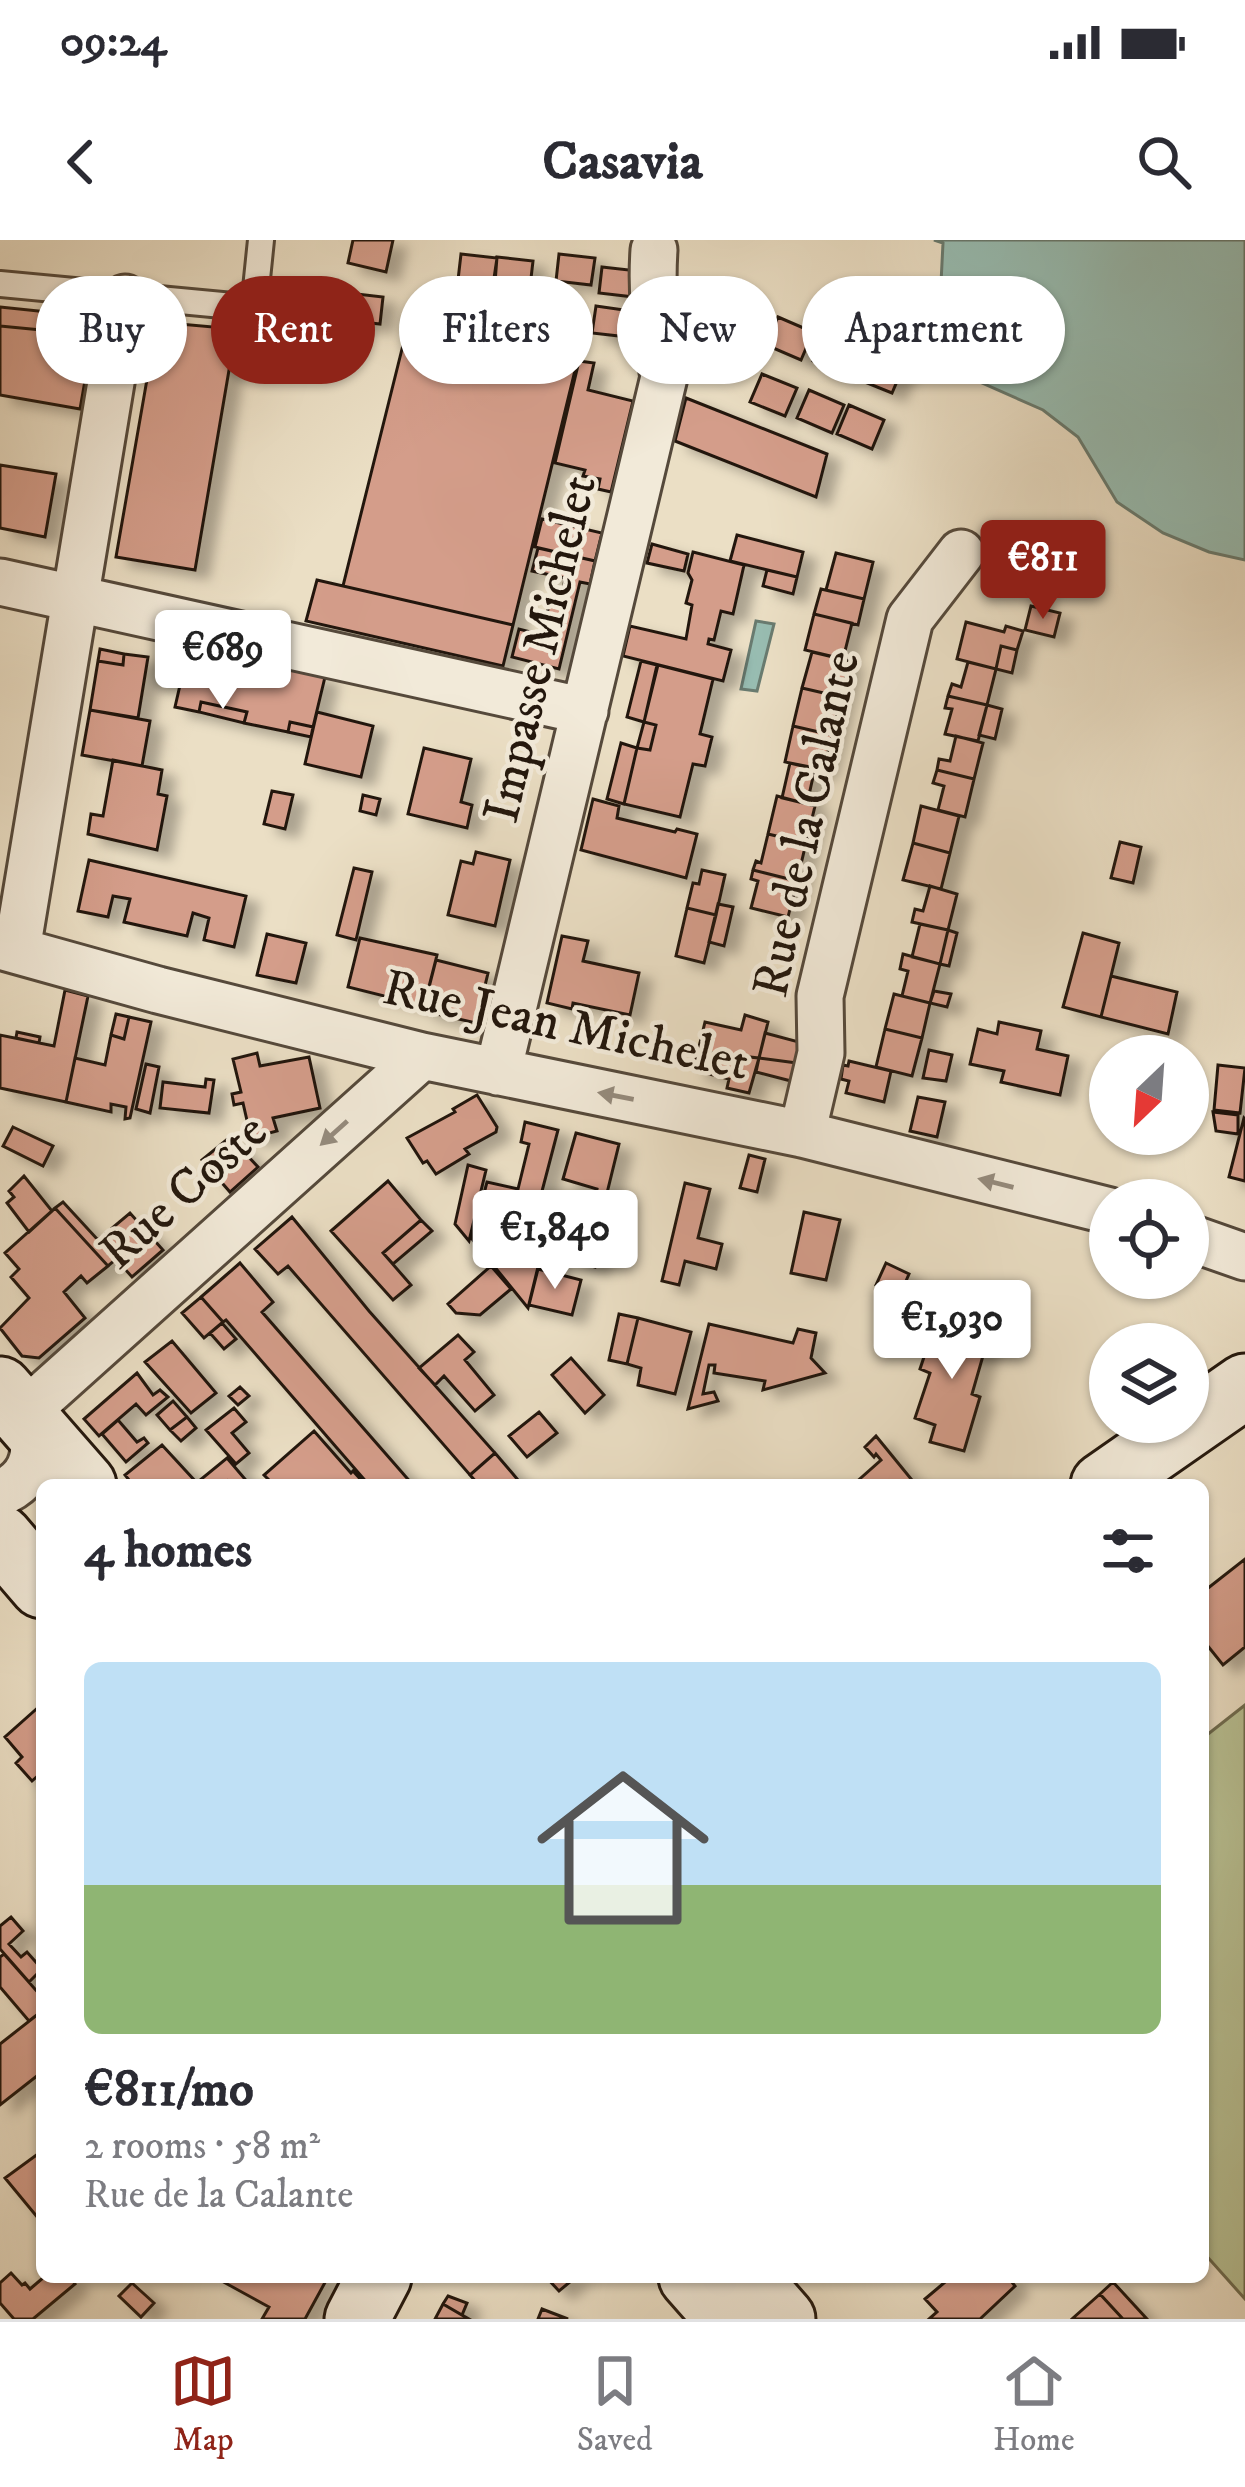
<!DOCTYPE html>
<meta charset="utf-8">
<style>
:root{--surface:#fff;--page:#f2f2f3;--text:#2b2b33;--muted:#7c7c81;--line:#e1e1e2;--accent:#8f2418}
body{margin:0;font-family:"IM FELL DW Pica",serif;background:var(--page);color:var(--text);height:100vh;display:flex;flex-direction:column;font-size:45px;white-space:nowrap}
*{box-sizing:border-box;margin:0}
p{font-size:39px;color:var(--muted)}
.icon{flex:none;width:66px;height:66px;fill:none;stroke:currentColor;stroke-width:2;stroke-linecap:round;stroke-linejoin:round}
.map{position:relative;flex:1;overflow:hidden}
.sheet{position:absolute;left:36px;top:1239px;width:1173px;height:804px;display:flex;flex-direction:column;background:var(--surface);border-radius:18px;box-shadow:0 3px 9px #0004}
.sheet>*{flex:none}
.hud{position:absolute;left:36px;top:36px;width:1173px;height:108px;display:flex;gap:24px}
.needle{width:78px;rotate:205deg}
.tools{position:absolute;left:1089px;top:795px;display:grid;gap:24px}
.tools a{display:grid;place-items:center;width:120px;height:120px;border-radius:50%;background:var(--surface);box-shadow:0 3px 9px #0004;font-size:60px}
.price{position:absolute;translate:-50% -102px;padding:0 27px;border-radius:12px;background:#fff;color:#222;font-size:39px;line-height:78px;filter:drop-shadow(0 3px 6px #0008)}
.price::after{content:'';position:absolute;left:50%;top:72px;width:36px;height:27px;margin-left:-18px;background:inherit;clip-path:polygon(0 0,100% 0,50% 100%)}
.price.on{background:var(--accent);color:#fff}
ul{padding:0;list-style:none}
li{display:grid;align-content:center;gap:24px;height:636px;padding:0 48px}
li+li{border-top:3px solid var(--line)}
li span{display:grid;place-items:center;height:372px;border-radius:18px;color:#555}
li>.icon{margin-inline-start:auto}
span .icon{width:216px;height:216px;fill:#fffc;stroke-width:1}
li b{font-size:51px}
h2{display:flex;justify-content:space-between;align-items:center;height:144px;padding:0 48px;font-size:51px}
.chip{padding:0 42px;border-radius:54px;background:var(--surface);box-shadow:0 3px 9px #0004;font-size:42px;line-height:108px}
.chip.on{background:var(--accent);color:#fff}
.status{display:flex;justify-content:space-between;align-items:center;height:84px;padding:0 60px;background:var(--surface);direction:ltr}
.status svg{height:33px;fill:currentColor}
header{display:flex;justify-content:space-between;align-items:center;height:156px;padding:0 48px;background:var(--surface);font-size:54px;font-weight:700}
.menu{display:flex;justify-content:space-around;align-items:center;height:168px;border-top:3px solid var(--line);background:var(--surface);font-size:33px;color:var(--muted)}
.menu a{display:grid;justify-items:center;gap:6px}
.menu .on{color:var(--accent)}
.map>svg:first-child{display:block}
.green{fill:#b8c194;stroke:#6e6c50;stroke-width:3}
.water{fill:#98bdb2;stroke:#697b70;stroke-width:3}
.building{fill:#d49d8a;stroke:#23170d;stroke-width:3;filter:url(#shadow)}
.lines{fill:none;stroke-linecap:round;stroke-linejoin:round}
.lane-casing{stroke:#55493b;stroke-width:30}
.street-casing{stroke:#55493b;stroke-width:51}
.secondary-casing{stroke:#23170d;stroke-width:69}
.lane{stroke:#f2ead9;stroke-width:24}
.street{stroke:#f2ead9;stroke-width:45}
.secondary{stroke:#f2ead9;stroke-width:63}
.oneway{fill:#958b7d}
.labels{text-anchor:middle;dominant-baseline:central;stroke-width:9;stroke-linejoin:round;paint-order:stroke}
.street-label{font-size:51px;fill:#23170d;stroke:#f2ead9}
</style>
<div class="status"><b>09:24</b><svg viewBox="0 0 49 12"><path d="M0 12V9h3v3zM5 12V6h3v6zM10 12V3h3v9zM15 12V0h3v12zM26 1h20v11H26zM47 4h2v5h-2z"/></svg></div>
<header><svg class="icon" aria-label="back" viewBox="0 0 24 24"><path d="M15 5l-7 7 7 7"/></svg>Casavia<svg class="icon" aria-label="search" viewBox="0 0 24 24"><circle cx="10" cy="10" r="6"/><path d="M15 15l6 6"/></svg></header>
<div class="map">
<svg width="1245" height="2079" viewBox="0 0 1245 2079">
<defs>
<filter id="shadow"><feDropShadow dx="13" dy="8" stdDeviation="6" flood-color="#0004"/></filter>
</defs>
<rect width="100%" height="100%" fill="#ebdfc5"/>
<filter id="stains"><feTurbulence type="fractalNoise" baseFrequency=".00167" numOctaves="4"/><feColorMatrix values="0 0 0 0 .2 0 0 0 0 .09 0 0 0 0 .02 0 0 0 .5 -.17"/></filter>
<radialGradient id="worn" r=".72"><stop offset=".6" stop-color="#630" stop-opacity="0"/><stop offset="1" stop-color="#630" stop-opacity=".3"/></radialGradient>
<path class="green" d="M 1245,1465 L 1245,2059 L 1203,2012 L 1203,1498 Z"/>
<path class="water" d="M 934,0 L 1245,0 L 1245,320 L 1209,312 L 1163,293 L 1117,262 L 1078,197 L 1043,170 L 937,123 L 943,3 Z
M 756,381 L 774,384 L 757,451 L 741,449 Z"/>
<path class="building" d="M 353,0 L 393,0 L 386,32 L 348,23 Z
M 461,14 L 497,18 L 493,45 L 458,40 Z
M 559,14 L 595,18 L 591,45 L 556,41 Z
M 497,17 L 533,21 L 530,47 L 495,43 Z
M 602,27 L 638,31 L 634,57 L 599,53 Z
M 348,53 L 383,57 L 380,84 L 344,80 Z
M 446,65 L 481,70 L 478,96 L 443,92 Z
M 596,66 L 631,71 L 628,97 L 592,93 Z
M 0,67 L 96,77 L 93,95 L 0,86 Z
M 778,77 L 813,92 L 801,120 L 766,105 Z
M 157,82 L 236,89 L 195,330 L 116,317 Z
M 0,86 L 93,95 L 80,169 L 0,155 Z
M 824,93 L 859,108 L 847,136 L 813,121 Z
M 403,105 L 577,122 L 513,385 L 343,346 Z
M 869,110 L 904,125 L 892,153 L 857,139 Z
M 579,121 L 594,123 L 588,150 L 633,161 L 611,252 L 598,249 L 600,239 L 583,236 L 585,230 L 555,223 Z
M 762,134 L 797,148 L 785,176 L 750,162 Z
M 809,150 L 844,165 L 832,193 L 797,178 Z
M 686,158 L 827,214 L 816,257 L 675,201 Z
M 849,165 L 884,180 L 872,209 L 837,194 Z
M 0,225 L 56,234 L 45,297 L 0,288 Z
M 542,279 L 602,293 L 595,321 L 535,307 Z
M 737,295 L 803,312 L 797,337 L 730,321 Z
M 652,304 L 688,314 L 684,331 L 647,323 Z
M 538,308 L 595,321 L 590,344 L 580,342 L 559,429 L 512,417 L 519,389 L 542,395 L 553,348 L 563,351 L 565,338 L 532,331 Z
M 693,312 L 744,325 L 733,374 L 721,371 L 714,400 L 709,399 L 708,404 L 731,410 L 723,441 L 623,416 L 630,386 L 686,399 L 692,365 L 686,363 L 692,340 L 688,333 Z
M 836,313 L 873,322 L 864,359 L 826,350 Z
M 767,330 L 797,337 L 793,354 L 763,346 Z
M 317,340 L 513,385 L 503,426 L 306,381 Z
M 821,349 L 864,359 L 858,385 L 814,374 Z
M 1031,366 L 1060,373 L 1054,397 L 1025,390 Z
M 814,374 L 852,383 L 843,419 L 805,410 Z
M 966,382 L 1004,392 L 1006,386 L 1023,391 L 1017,410 L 1001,406 L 996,429 L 957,419 Z
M 189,406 L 325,437 L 313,487 L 290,482 L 288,492 L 244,483 L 247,472 L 201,462 L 199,472 L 175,467 Z
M 1001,406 L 1017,410 L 1012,433 L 996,429 Z
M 100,409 L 124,414 L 123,425 L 98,421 Z
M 812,412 L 850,421 L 841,457 L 802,448 Z
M 124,414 L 148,417 L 138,478 L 90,470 L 98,421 L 123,425 Z
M 641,421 L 657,425 L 644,482 L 627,477 Z
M 968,422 L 996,429 L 987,465 L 948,456 L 952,444 L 961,447 Z
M 658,425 L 713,439 L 700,494 L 712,497 L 705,526 L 693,524 L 680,577 L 624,564 L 637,508 L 650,510 L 656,485 L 644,482 Z
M 802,448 L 841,457 L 832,495 L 793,486 Z
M 948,456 L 987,465 L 978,501 L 945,494 L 952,469 L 945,468 Z
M 201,462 L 247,472 L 244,483 L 199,472 Z
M 987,465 L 1002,469 L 995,499 L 979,495 Z
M 90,470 L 150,481 L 142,526 L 82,515 Z
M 317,472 L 373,486 L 361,537 L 305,524 Z
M 290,482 L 313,487 L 311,497 L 288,492 Z
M 644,482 L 656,485 L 650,510 L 637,508 Z
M 793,486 L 832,495 L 823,531 L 785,522 Z
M 956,496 L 983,503 L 974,539 L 937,530 L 939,519 L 950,521 Z
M 621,503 L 637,508 L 624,564 L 607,559 Z
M 424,508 L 471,519 L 461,562 L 472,565 L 467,588 L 408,574 Z
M 113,520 L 162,530 L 158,554 L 167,556 L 157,610 L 88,594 L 91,574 L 103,576 Z
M 790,523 L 815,528 L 807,564 L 782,558 Z
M 937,530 L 974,539 L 965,577 L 938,570 L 944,546 L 933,543 Z
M 272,551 L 293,555 L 285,589 L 264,584 Z
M 363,555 L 380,559 L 376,575 L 360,571 Z
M 777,556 L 815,566 L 806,603 L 768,594 Z
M 593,559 L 619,566 L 617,578 L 675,592 L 677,589 L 697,594 L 686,638 L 581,610 Z
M 921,566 L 959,576 L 950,613 L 913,603 Z
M 768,594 L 806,603 L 797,641 L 753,630 L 756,621 L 761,623 Z
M 1120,602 L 1141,607 L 1133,643 L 1111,638 Z
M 913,603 L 950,613 L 941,649 L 903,640 Z
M 476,612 L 510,620 L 495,686 L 448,675 L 461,621 L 473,624 Z
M 89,620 L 246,656 L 234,707 L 204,700 L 209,678 L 193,673 L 187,696 L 124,682 L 130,659 L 113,656 L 108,677 L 78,671 Z
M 354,628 L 372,632 L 356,700 L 337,695 Z
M 702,630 L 725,635 L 716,675 L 687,668 L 693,643 L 699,644 Z
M 753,630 L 797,641 L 788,677 L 751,668 L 758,641 L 751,639 Z
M 930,646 L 957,654 L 948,690 L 912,682 L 915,669 L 923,671 Z
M 718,664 L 733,667 L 724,706 L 709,702 Z
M 687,668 L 716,675 L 704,723 L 676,716 Z
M 920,684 L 948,690 L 940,724 L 912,717 Z
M 948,690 L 957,693 L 949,726 L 940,724 Z
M 1083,693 L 1119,703 L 1101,777 L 1063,767 Z
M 267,694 L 306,703 L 296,743 L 257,735 Z
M 562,696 L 588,701 L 583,721 L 639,733 L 630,775 L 573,763 L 572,769 L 547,763 Z
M 360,698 L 437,715 L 424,766 L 348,747 Z
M 903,714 L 940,724 L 930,763 L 902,756 L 908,731 L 900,729 Z
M 436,720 L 488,733 L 476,783 L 423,771 Z
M 1111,736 L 1177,752 L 1168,794 L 1101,777 Z
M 65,750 L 88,756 L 66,862 L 0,848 L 0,795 L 54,806 Z
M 934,751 L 951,754 L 947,767 L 930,763 Z
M 894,754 L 930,763 L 922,798 L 885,789 Z
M 116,774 L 129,777 L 124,799 L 111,795 Z
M 745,775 L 768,782 L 759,818 L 698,811 L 705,782 L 741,790 Z
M 129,777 L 151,782 L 130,878 L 125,879 L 126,867 L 111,864 L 111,872 L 66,862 L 75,818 L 105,825 L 111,795 L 124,799 Z
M 999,782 L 1041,791 L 1037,809 L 1068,816 L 1060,855 L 1001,842 L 1004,831 L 970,824 L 978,789 L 997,794 Z
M 885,789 L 922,798 L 912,836 L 876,827 Z
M 17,792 L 40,797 L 39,803 L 16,798 Z
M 765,793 L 799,802 L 797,823 L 759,818 Z
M 929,810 L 952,815 L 946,841 L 923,838 Z
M 698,811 L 759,818 L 749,853 L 727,848 L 729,839 L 693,830 Z
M 257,813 L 260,826 L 309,817 L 320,868 L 273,878 L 277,891 L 251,898 L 243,863 L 234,865 L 232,854 L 241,852 L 233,819 Z
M 759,818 L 797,823 L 795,842 L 756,832 Z
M 849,821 L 891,831 L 884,862 L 846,853 L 849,841 L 841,839 L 843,825 L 848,826 Z
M 146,824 L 159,827 L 150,873 L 136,869 Z
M 1218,825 L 1245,828 L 1240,873 L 1214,870 Z
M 206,839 L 214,840 L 209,873 L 160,868 L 163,842 L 205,847 Z
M 477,855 L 497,887 L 496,892 L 465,909 L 469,914 L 436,934 L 427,921 L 423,923 L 407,898 L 455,872 L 453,869 Z
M 918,857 L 945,862 L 937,897 L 910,891 Z
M 1213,872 L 1238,875 L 1238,894 L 1216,891 Z
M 1244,878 L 1245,879 L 1245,941 L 1229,937 Z
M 525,882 L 558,890 L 541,955 L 555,957 L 528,1068 L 472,999 L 487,942 L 518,949 L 529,904 L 521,902 Z
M 13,887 L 53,906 L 43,926 L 3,906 Z
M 576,893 L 619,904 L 606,957 L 596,954 L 597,949 L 563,939 Z
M 230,897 L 258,927 L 230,952 L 202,920 Z
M 749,915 L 765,919 L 757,952 L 740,948 Z
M 468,925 L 486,930 L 469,1001 L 455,984 Z
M 24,936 L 52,971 L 29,992 L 7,963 L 14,957 L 9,951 Z
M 388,941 L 421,980 L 383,1013 L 411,1045 L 393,1060 L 331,991 Z
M 685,943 L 710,949 L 698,998 L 722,1004 L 716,1029 L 685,1021 L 679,1045 L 662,1041 Z
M 63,962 L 98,1000 L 130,973 L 163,1010 L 132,1037 L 116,1019 L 108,1026 L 55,968 Z
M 55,968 L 108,1026 L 87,1043 L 81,1036 L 64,1052 L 85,1078 L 39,1118 L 22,1116 L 0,1088 L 29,1058 L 11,1037 L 19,1029 L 5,1013 Z
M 804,972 L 840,980 L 826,1040 L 791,1033 Z
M 292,977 L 369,1071 L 495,1213 L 470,1235 L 288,1026 L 278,1034 L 255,1009 Z
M 421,980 L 432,991 L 393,1024 L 383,1013 Z
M 579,993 L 602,999 L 595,1027 L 573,1020 Z
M 240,1023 L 273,1062 L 262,1072 L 413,1245 L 369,1245 L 226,1080 L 223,1082 L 201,1057 Z
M 886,1023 L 909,1034 L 899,1057 L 876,1045 Z
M 491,1026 L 511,1049 L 480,1075 L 456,1073 L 448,1064 Z
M 538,1029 L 581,1040 L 572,1075 L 529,1065 Z
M 201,1057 L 223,1082 L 204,1098 L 182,1073 Z
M 619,1074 L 638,1078 L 627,1124 L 609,1120 Z
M 938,1075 L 989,1095 L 972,1154 L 980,1157 L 964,1211 L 930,1202 L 935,1185 L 915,1178 L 930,1133 L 920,1129 Z
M 638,1078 L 691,1092 L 675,1154 L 638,1145 L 641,1128 L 627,1124 Z
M 222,1083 L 236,1099 L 224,1109 L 210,1093 Z
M 709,1084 L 793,1103 L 798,1089 L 816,1093 L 811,1118 L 825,1133 L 763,1150 L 765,1141 L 714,1133 L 715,1125 L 709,1125 L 703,1154 L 714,1152 L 718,1161 L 688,1169 Z
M 458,1095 L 474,1112 L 465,1120 L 494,1155 L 475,1171 L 444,1136 L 435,1145 L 419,1128 Z
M 172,1101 L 216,1153 L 191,1173 L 145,1122 Z
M 571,1118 L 604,1155 L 585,1173 L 552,1135 Z
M 137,1133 L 153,1155 L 160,1150 L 168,1157 L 146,1175 L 136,1164 L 99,1196 L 84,1179 Z
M 240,1147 L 249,1156 L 238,1165 L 229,1156 Z
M 173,1161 L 187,1177 L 170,1190 L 157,1175 Z
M 234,1168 L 246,1182 L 232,1193 L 249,1213 L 236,1224 L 206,1190 Z
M 539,1172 L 557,1193 L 527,1217 L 509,1196 Z
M 187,1177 L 196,1188 L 181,1201 L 170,1190 Z
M 118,1180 L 137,1202 L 144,1198 L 148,1203 L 126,1222 L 102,1194 Z
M 314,1191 L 351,1233 L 353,1231 L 362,1241 L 357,1245 L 274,1245 L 264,1235 Z
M 876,1196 L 916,1245 L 853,1245 L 881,1220 L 876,1214 L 874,1217 L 865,1207 Z
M 162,1205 L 197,1243 L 194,1245 L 133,1245 L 125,1235 Z
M 495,1213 L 513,1234 L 522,1245 L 479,1245 L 470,1235 Z
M 227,1218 L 250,1245 L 230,1245 L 227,1241 L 222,1245 L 194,1245 Z
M 1245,1319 L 1245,1407 L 1223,1425 L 1203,1400 L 1203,1352 Z
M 42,1464 L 42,1532 L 32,1541 L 16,1523 L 22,1517 L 5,1497 Z
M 11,1677 L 23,1691 L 9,1704 L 21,1717 L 27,1712 L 42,1729 L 29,1742 L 0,1709 L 0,1686 Z
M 4,1714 L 42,1757 L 42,1771 L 29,1781 L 0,1747 L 0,1717 Z
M 42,1771 L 42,1832 L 0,1865 L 0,1804 Z
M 42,1911 L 42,1975 L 38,1978 L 5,1938 Z
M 11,2033 L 22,2045 L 25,2043 L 30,2049 L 44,2037 L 70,2037 L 75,2044 L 33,2079 L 14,2079 L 0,2063 L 0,2043 Z
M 219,2037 L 328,2037 L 305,2079 L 262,2079 L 269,2067 L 218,2039 Z
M 546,2037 L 576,2037 L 559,2051 Z
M 951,2037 L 1008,2037 L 1015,2046 L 980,2079 L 929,2079 L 937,2072 L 925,2059 Z
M 1113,2042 L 1147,2079 L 1123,2079 L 1100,2054 Z
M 132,2043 L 154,2063 L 141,2077 L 119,2056 Z
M 1100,2054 L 1123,2079 L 1072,2079 Z
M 448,2056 L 467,2063 L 462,2075 L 443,2064 Z
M 443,2064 L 462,2075 L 469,2079 L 435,2079 Z
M 542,2069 L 568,2079 L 538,2079 Z"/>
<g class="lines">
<g class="lane-casing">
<path id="lane" d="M 0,44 L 254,68 L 261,0"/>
</g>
<g class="street-casing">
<path id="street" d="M 0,342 L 585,471
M 0,706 L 158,750 L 422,816 L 802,894 L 1110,971
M 17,710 L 125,58
M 498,832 L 664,137 C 656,94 651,54 654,10
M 802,894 L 821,813 L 820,756 L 910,379 L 961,313
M 1188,997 L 1245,1017
M 23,1174 L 422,816
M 0,1253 C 36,1239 42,1205 23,1174"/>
</g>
<g class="secondary-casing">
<path id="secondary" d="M 0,1149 L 84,1245
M 1103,1245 L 1245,1146
M 0,1297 L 42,1346
M 691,2037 L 728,2079
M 746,2037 L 783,2079
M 357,2079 L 379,2037"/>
</g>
<use href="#lane" class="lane"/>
<use href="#street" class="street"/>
<use href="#secondary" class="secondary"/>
</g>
<defs><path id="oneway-solid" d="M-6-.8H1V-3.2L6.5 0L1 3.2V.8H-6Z" transform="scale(3)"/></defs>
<g class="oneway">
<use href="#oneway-solid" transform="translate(616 856) rotate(-169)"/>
<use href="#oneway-solid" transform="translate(334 893) rotate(138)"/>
<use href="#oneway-solid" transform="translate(996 943) rotate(-166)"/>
</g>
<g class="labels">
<g class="street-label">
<text transform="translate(541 409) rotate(-77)">Impasse Michelet</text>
<text transform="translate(807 584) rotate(-78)">Rue de la Calante</text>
<text transform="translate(566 786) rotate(12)">Rue Jean Michelet</text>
<text transform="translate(184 952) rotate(-42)">Rue Coste</text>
</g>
</g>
<rect width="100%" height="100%" filter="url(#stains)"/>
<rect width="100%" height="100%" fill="url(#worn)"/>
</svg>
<div class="tools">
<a><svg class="needle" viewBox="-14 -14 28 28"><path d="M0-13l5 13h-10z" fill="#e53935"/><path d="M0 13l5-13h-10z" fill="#7c7c81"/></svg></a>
<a><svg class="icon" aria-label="locate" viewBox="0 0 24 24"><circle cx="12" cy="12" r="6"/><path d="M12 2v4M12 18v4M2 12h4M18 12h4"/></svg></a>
<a><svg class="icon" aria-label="layers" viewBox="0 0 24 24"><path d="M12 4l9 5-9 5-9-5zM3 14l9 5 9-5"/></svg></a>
</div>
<b class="price on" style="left:1043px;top:382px">€811</b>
<b class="price" style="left:223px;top:472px">€689</b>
<b class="price" style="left:555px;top:1052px">€1,840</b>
<b class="price" style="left:952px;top:1142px">€1,930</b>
<div class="hud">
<a class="chip">Buy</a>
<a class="chip on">Rent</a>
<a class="chip">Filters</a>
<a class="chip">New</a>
<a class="chip">Apartment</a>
</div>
<section class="sheet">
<h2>4 homes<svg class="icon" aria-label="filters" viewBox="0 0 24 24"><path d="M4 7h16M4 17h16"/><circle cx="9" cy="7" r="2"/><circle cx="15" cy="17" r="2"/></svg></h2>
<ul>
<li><span style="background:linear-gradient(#bfe0f5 60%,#8fb573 0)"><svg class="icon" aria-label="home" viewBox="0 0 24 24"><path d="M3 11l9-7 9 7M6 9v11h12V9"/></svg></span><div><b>€811/mo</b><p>2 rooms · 58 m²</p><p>Rue de la Calante</p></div></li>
</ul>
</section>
</div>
<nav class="menu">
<a class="on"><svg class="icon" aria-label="map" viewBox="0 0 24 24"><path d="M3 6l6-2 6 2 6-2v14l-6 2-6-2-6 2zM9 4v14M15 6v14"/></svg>Map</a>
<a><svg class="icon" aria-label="saved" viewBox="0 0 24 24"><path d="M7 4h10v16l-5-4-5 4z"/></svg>Saved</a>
<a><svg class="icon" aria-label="home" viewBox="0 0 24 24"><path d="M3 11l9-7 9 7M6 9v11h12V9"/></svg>Home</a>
</nav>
